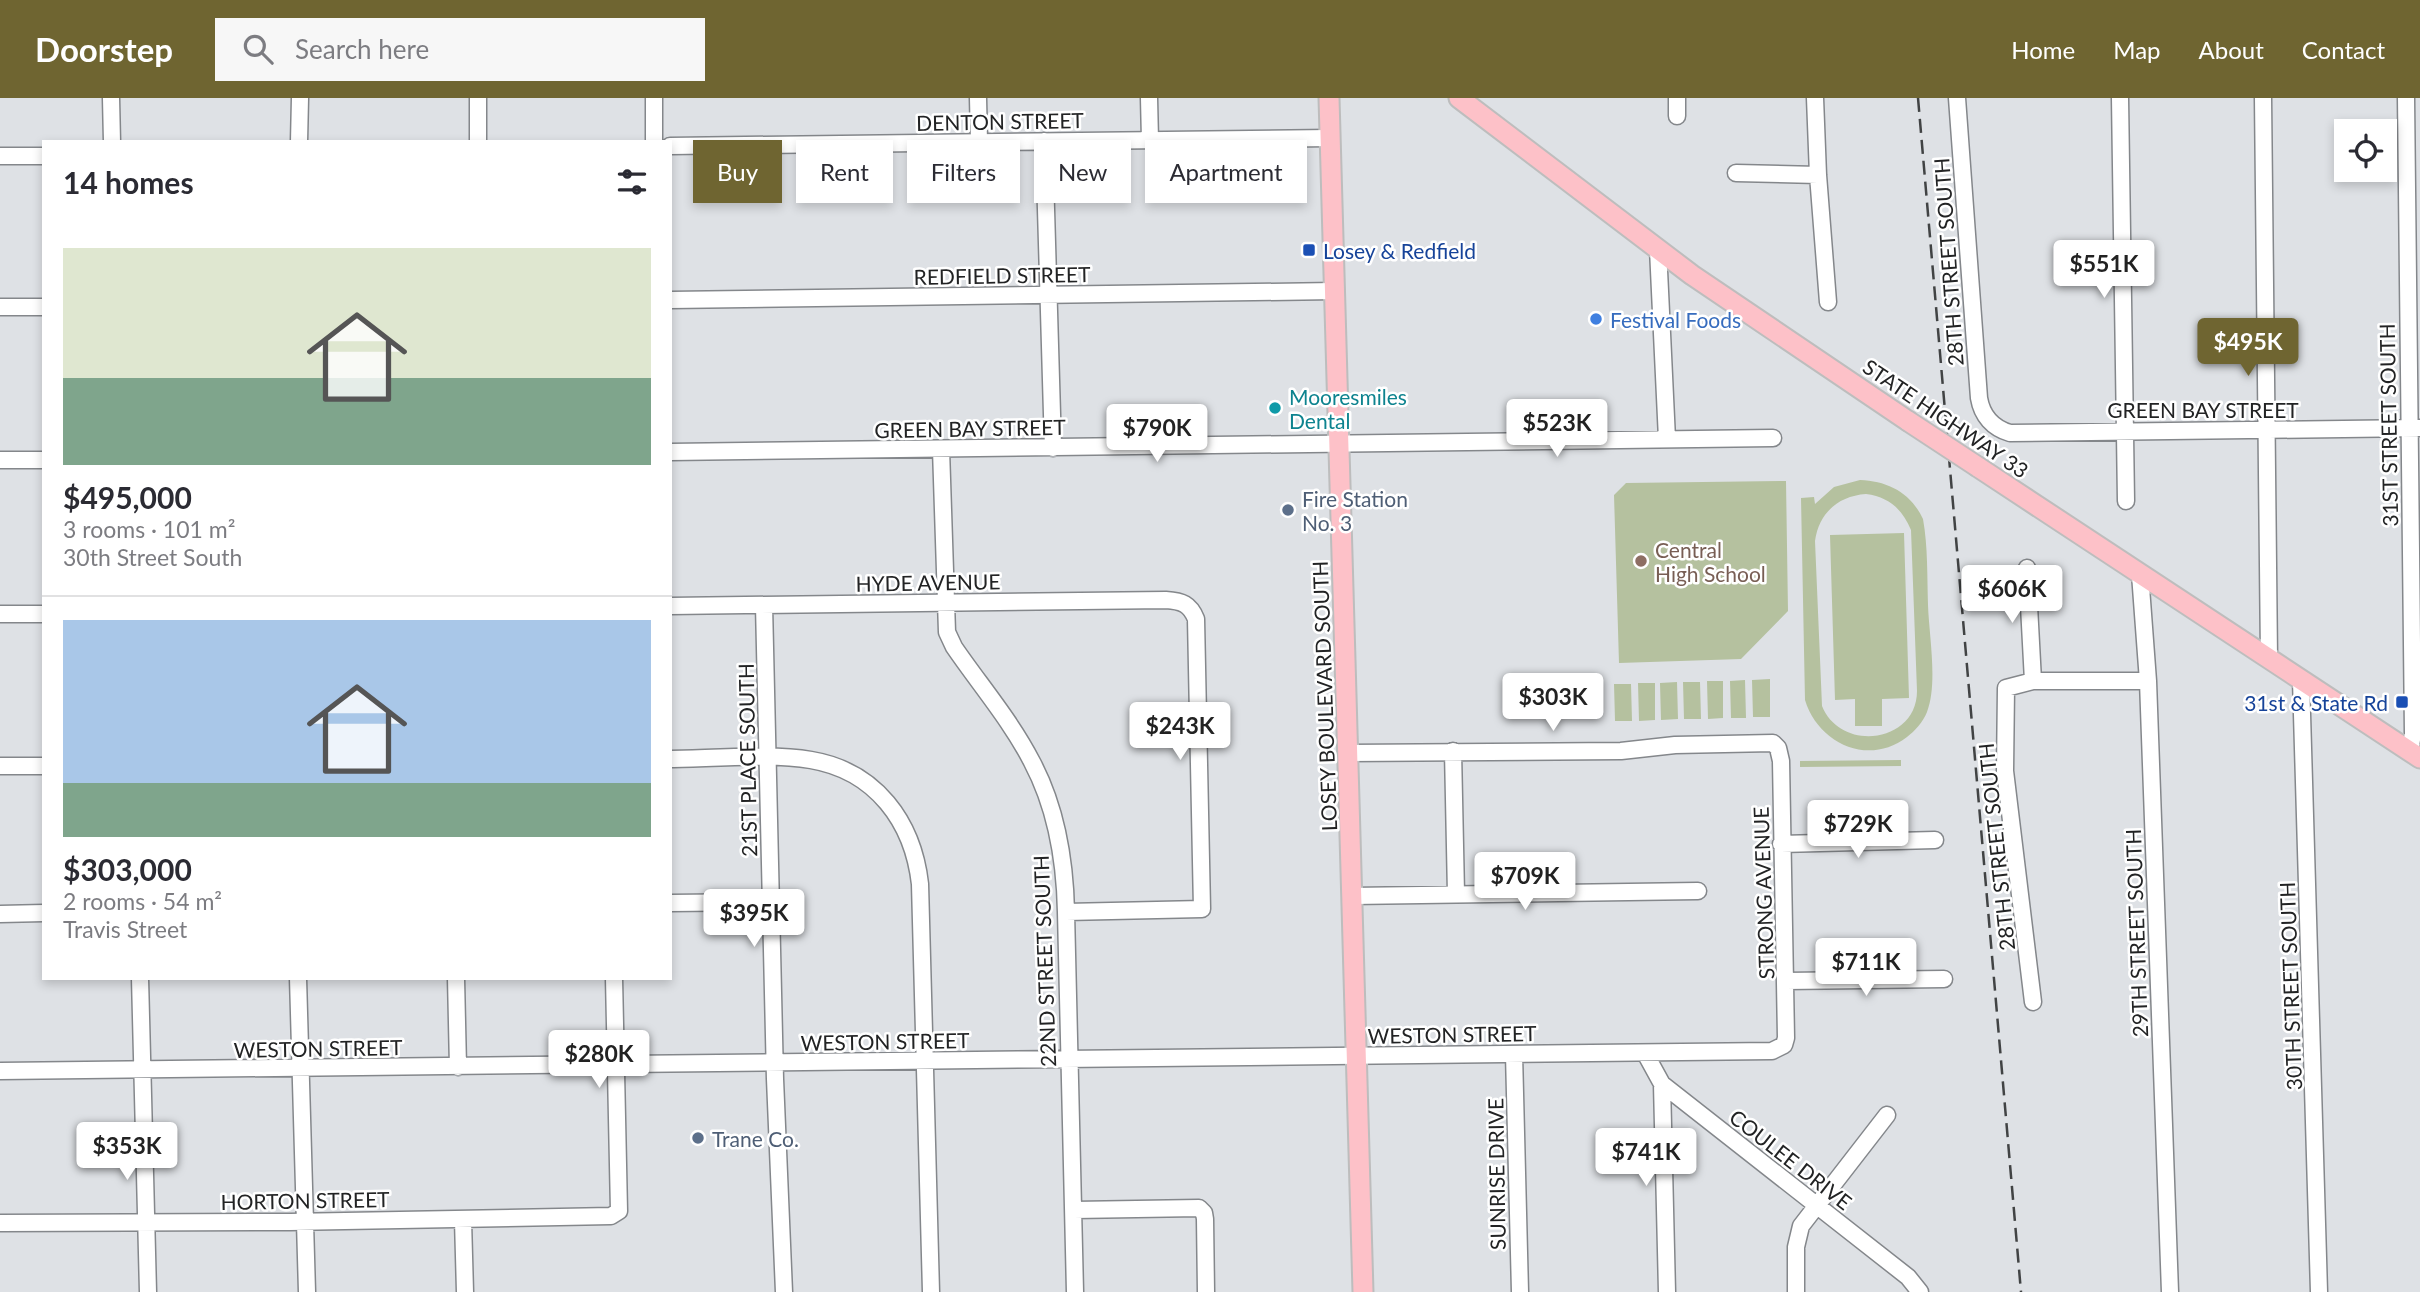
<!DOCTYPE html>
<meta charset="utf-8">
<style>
:root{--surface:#fff;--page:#f7f7f7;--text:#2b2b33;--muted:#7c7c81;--line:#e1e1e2;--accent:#6f6531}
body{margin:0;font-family:Lato,sans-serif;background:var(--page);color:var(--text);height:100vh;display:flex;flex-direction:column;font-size:26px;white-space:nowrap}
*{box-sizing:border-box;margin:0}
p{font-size:23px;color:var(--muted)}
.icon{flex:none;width:38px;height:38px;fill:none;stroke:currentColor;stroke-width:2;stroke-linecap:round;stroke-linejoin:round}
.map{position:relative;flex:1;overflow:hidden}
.sheet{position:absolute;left:42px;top:42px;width:630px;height:840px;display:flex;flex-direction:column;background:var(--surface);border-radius:0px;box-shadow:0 4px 10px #0003}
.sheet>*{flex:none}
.guide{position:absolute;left:693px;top:42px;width:665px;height:63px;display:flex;gap:14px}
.controls{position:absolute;left:2334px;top:21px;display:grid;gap:14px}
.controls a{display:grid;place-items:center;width:63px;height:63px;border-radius:0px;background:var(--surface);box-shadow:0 4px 10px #0003;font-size:35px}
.price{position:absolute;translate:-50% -60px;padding:0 16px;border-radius:7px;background:#fff;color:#222;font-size:23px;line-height:46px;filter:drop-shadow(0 2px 4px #0008)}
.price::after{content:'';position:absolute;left:50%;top:42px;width:21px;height:16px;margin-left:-10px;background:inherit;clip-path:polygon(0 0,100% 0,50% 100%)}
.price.selected{background:var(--accent);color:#fff}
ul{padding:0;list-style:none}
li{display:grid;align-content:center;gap:14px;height:371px;padding:0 21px}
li+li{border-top:2px solid var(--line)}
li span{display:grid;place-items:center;height:217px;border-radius:0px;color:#555}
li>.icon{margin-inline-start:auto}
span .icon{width:126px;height:126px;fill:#fffc;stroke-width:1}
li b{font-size:30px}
h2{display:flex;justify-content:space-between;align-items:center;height:84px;padding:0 21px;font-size:30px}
.pill{padding:0 24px;border-radius:0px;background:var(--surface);box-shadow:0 4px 10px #0003;font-size:24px;line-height:63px}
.pill.selected{background:var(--accent);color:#fff}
header{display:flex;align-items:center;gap:42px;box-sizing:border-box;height:98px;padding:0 35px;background:var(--accent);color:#fff}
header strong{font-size:33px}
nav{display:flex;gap:38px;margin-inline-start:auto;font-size:24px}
.search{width:490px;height:63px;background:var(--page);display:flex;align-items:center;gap:18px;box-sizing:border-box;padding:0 24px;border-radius:0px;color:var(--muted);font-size:26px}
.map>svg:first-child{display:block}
.green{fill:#b5c19f;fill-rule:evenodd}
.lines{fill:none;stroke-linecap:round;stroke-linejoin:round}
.minor-casing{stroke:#84878b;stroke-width:19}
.major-casing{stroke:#bdbdbd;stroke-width:23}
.minor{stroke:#fff;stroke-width:16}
.major{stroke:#fdc1c8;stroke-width:19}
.rail{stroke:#414344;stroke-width:2.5;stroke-dasharray:14 7;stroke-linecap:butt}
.major-bridge-casing{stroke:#bdbdbd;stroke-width:23;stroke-linecap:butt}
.major-bridge{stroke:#fdc1c8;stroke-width:19}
.transit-dot{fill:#1a4fb4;stroke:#fff;stroke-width:2.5}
.shop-dot{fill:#3f7fe0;stroke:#fff;stroke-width:2.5}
.culture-dot{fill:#0f9aa8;stroke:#fff;stroke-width:2.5}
.service-dot{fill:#5c6f8a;stroke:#fff;stroke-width:2.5}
.education-dot{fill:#8d6e63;stroke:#fff;stroke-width:2.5}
.labels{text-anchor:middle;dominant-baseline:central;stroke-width:5;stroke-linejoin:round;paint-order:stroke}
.street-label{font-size:21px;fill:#222324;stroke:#fff}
.transit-label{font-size:21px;fill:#164399;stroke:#fff;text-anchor:start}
.shop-label{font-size:21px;fill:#366cbe;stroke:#fff;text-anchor:start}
.culture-label{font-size:21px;fill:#0d838f;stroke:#fff;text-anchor:start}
.service-label{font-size:21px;fill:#4e5e75;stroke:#fff;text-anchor:start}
.education-label{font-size:21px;fill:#785e54;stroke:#fff;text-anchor:start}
</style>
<header>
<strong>Doorstep</strong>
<div class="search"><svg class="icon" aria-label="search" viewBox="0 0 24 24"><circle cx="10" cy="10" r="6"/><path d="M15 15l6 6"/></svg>Search here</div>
<nav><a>Home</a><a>Map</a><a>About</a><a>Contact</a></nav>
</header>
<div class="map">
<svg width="2420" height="1194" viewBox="0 0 2420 1194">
<rect width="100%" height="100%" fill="#dee1e5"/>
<path class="green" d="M 1860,382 C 1888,383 1911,395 1923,421 C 1928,449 1927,478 1928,507 C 1929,537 1938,586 1927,614 C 1923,624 1915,633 1907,639 C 1868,669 1818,645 1805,602 L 1801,400 L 1814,399 L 1815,406 L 1834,389 ZM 1866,396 C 1889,399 1902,411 1911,432 L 1917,593 C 1917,645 1841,655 1822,608 L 1815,443 C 1819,415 1838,398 1866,396 Z
M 1786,383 L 1788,513 L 1741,561 L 1619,565 L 1614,397 L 1626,385 Z
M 1904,435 L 1909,600 L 1882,601 L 1882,628 L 1855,628 L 1855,601 L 1835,602 L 1830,437 Z
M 1770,581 L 1770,619 L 1753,619 L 1752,582 Z
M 1745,582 L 1746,620 L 1731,620 L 1730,583 Z
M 1707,583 L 1723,583 L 1723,620 L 1708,621 Z
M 1677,584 L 1678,621 L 1661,622 L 1660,585 Z
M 1683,584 L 1700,584 L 1701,621 L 1684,621 Z
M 1638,585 L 1655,585 L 1655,622 L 1639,623 Z
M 1614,586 L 1631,586 L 1632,623 L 1615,623 Z
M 1901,662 L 1901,668 L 1800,669 L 1800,663 Z"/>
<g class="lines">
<g class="minor-casing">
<path id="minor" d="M 111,0 L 112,44
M 978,0 L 979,43
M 1149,0 L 1150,42
M 1677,0 L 1677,18
M 1815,0 L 1818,77 L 1828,204
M 1957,0 L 1979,300 C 1982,318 1993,330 2010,335 L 2420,330
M 2120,0 L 2126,403
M 2263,0 L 2269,560
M 2406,0 L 2413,636 L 2410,653
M 1044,43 L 1053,350
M 299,44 L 300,0
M 478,44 L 478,0
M 654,44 L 654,0
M 670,48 L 1330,40
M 0,58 L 44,58
M 1736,75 L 1818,77
M 1658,151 L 1667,341
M 670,202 L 1335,193
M 0,209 L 44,209
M 941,351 L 947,534 L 954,549 C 980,587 1011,623 1032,664 C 1057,711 1065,762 1066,814 L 1075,1194
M 670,354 L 1773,340
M 0,362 L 44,362
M 2027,470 L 2033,583
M 2140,476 L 2148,583 L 2170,1194
M 764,507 L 775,981 L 784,1194
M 670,508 L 1166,502 C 1182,503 1190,506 1196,521 L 1202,811 L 1066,814
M 0,516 L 44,516
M 2301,582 L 2319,1194
M 1453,653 L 1456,796
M 670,661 C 713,661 770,655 811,662 C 876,673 913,724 920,786 L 931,1194
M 0,668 L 44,668
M 1781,746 L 1935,742
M 1352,798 L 1698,793
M 670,805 L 771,804
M 0,816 L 44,815
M 140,880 L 148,1194
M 298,880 L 307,1194
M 456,880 L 458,969
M 1786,883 L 1944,881
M 2033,904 L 2005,673 L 2006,590 L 2033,583 L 2148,583
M 1645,955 L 1662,986 L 1908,1179 L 1920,1194
M 1514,956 L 1520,1194
M 0,973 L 1772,953 L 1784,947 L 1786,940 L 1781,663 L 1778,650 L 1773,645 L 1675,647 L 1621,653 L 1348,655
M 1662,986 L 1667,1194
M 1074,1112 L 1199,1110 L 1204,1115 L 1205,1121 L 1206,1194
M 463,1122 L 465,1194
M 0,1125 L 290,1124 L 611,1118 L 619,1113 L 614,880
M 1796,1194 L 1796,1149 L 1801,1128 L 1887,1017"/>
</g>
<g class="major-casing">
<path id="major" d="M 1329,0 L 1363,1194
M 1459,0 L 1692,177 L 1908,323
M 1978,369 L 2420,660"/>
</g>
<use href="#minor" class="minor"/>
<use href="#major" class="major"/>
<path class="rail" d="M 1918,0 L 2021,1194"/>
<g class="major-bridge-casing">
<path id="major-bridge" d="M 1908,323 L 1978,369"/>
</g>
<use href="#major-bridge" class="major-bridge"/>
</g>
<g class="transit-dot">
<rect x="1302" y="145" width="14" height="14" rx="3.5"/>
<rect x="2395" y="597" width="14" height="14" rx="3.5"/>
</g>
<circle class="shop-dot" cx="1596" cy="221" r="7"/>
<circle class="culture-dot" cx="1275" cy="310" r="7"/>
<g class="service-dot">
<circle cx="1288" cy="412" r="7"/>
<circle cx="698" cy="1040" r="7"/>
</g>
<circle class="education-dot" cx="1641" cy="463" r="7"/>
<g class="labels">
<g class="street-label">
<text transform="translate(1000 23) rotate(-1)">DENTON STREET</text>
<text transform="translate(1948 164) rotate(-94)">28TH STREET SOUTH</text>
<text transform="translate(1002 177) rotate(-1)">REDFIELD STREET</text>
<text x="2203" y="311">GREEN BAY STREET</text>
<text transform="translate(1946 320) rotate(34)">STATE HIGHWAY 33</text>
<text transform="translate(2388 327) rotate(-91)">31ST STREET SOUTH</text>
<text transform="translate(970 330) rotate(-1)">GREEN BAY STREET</text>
<text transform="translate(928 484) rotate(-1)">HYDE AVENUE</text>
<text transform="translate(1324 598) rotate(-92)">LOSEY BOULEVARD SOUTH</text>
<text transform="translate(747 662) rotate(-91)">21ST PLACE SOUTH</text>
<text transform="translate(1996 749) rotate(-96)">28TH STREET SOUTH</text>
<text transform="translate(1763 795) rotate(-92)">STRONG AVENUE</text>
<text transform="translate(2136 835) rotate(-92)">29TH STREET SOUTH</text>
<text transform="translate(1044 863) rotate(-92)">22ND STREET SOUTH</text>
<text transform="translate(2290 888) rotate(-92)">30TH STREET SOUTH</text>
<text transform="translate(1452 936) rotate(-1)">WESTON STREET</text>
<text transform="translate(885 943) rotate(-1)">WESTON STREET</text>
<text transform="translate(318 950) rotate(-1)">WESTON STREET</text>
<text transform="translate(1791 1061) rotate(38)">COULEE DRIVE</text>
<text transform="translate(1496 1076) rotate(-91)">SUNRISE DRIVE</text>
<text transform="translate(305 1102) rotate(-1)">HORTON STREET</text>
</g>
<g class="transit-label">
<text x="1323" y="152">Losey &amp; Redfield</text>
<text x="2388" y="604" text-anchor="end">31st &amp; State Rd</text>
</g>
<g class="shop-label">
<text x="1610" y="221">Festival Foods</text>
</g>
<g class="culture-label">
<text x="1289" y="298">Mooresmiles<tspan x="1289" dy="24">Dental</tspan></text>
</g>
<g class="service-label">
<text x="1302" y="400">Fire Station<tspan x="1302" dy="24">No. 3</tspan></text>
<text x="712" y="1040">Trane Co.</text>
</g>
<g class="education-label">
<text x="1655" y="451">Central<tspan x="1655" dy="24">High School</tspan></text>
</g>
</g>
</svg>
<div class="controls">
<a><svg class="icon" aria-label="locate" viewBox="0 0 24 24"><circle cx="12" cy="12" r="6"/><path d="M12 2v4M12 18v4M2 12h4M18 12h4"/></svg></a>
</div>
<b class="price" style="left:2104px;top:202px">$551K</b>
<b class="price selected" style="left:2248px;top:280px">$495K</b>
<b class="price" style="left:1557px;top:361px">$523K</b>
<b class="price" style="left:1157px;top:366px">$790K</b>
<b class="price" style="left:2012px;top:527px">$606K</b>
<b class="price" style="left:1553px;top:635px">$303K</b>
<b class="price" style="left:1180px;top:664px">$243K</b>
<b class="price" style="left:1858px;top:762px">$729K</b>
<b class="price" style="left:1525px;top:814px">$709K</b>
<b class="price" style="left:754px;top:851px">$395K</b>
<b class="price" style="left:1866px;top:900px">$711K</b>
<b class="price" style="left:599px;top:992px">$280K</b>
<b class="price" style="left:127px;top:1084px">$353K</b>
<b class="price" style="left:1646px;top:1090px">$741K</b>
<div class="guide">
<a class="pill selected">Buy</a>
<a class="pill">Rent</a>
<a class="pill">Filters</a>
<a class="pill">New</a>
<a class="pill">Apartment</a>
</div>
<section class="sheet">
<h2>14 homes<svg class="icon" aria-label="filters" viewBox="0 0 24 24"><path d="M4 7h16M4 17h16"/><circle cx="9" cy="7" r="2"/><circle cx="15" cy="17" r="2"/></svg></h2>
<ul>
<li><span style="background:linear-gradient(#dfe7d0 60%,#7fa58c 0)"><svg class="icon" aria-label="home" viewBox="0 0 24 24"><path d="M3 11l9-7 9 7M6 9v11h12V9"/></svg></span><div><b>$495,000</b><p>3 rooms · 101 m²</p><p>30th Street South</p></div></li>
<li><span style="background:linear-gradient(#a9c7e8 75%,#7fa58c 0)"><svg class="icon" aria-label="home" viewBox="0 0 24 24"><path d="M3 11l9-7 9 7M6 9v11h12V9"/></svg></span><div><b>$303,000</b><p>2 rooms · 54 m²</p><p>Travis Street</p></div></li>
</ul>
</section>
</div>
